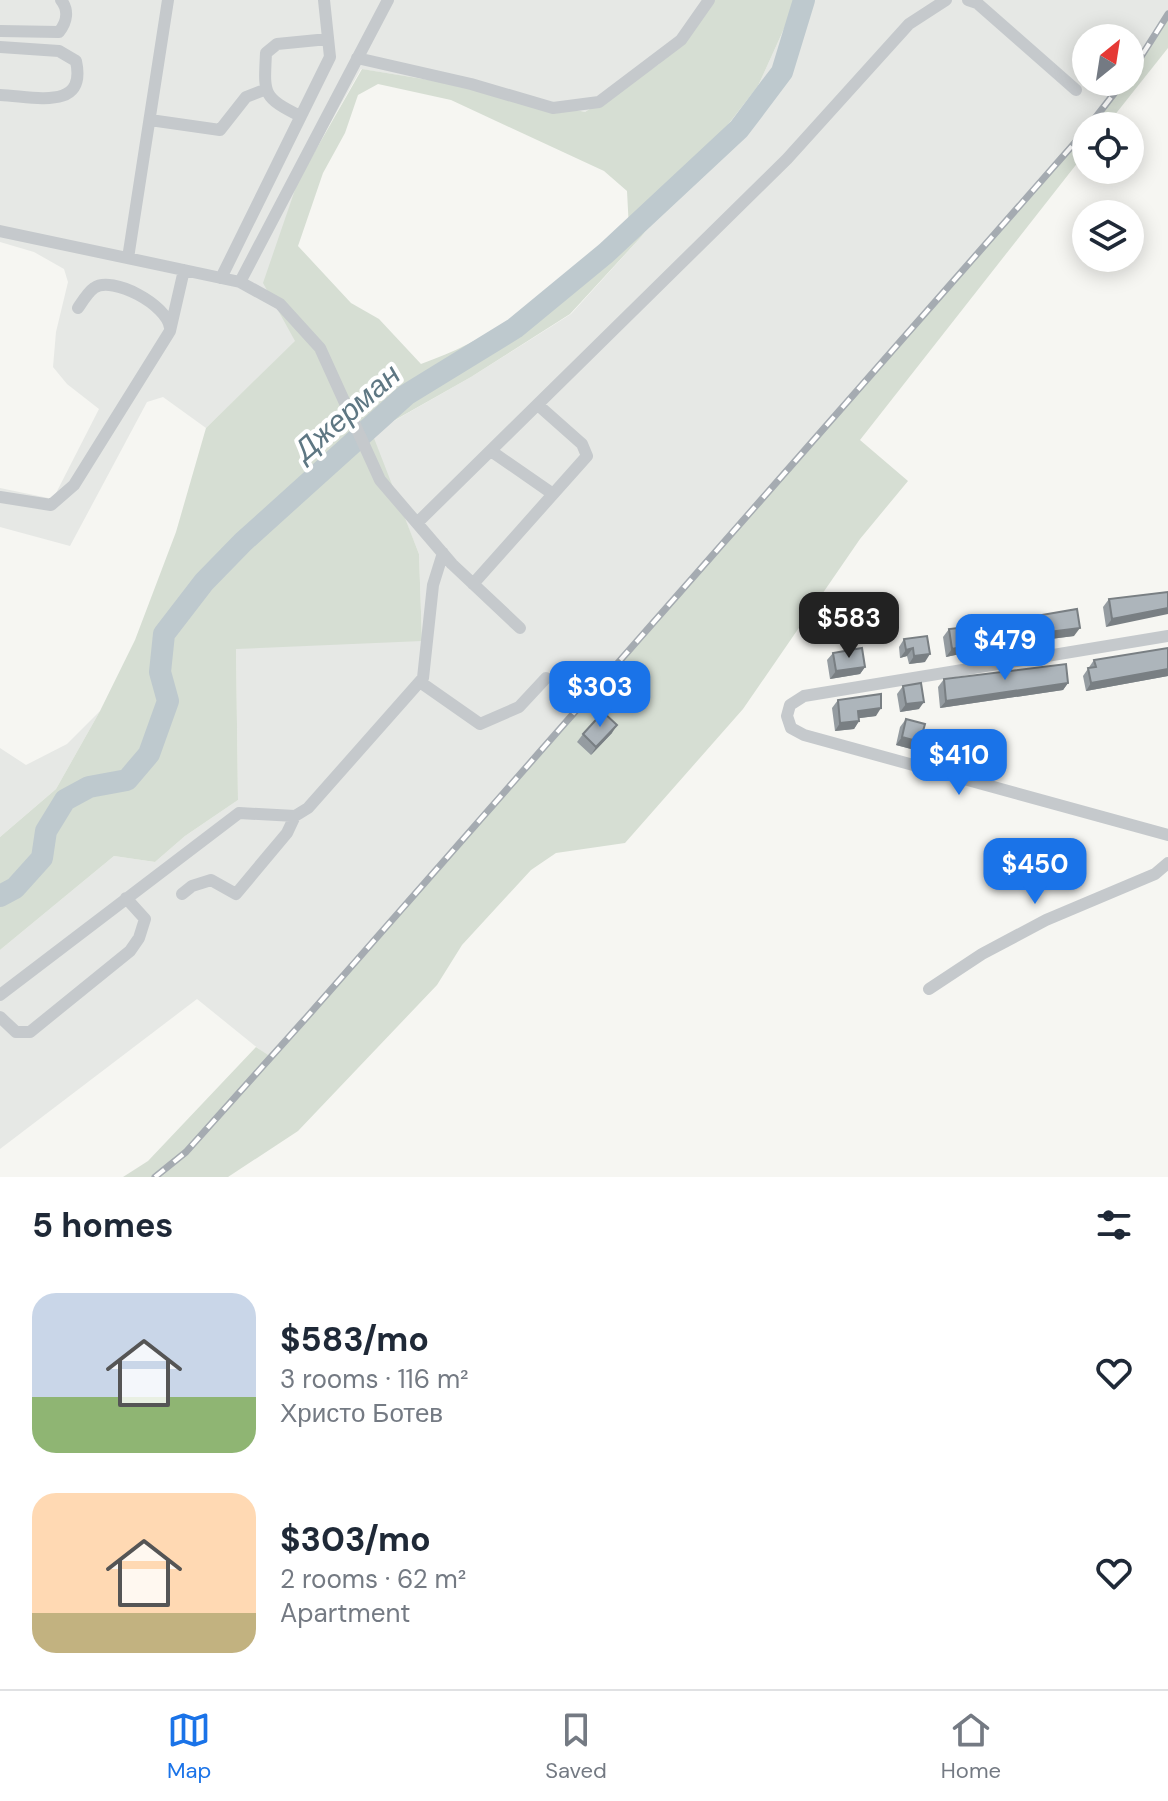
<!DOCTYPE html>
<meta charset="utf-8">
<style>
:root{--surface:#fff;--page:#f6f6f7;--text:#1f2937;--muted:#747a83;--line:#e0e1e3;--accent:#1a73e8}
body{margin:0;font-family:"DM Sans",sans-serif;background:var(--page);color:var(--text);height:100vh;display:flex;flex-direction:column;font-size:30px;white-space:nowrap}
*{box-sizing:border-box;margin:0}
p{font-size:26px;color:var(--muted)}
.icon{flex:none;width:44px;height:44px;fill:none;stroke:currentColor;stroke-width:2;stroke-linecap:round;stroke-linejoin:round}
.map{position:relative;height:1177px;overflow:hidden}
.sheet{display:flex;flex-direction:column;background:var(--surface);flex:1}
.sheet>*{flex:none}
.needle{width:52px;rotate:30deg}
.tools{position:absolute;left:1072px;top:24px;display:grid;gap:16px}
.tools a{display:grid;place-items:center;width:72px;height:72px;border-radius:50%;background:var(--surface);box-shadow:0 4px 20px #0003;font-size:40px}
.price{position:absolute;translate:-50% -68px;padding:0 18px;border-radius:16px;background:var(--accent);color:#fff;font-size:26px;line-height:52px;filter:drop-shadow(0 2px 4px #0008)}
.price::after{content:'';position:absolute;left:50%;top:48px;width:24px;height:18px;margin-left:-12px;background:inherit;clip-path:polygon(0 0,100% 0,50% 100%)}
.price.selected{background:#222;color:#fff}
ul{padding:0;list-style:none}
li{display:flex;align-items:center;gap:24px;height:200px;padding:0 32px}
li span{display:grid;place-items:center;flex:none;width:224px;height:160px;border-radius:24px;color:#555}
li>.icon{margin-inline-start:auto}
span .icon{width:96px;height:96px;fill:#fffc;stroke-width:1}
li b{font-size:34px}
h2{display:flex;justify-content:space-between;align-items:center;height:96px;padding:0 32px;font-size:34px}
.menu{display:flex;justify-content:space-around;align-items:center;height:112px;border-top:2px solid var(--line);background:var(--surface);font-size:22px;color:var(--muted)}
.menu a{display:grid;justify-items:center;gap:4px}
.menu .selected{color:var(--accent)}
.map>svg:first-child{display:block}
.built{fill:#e6e8e5}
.green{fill:#d6ded3;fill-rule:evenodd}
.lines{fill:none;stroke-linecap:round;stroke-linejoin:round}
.river{stroke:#bec9ce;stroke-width:22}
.minor{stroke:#c5c9cc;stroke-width:12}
.rail-casing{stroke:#a5abb1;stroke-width:7}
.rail{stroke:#fff;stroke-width:4;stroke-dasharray:12;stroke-linecap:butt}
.wall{fill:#959ca1}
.shaded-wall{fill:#797f83}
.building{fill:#adb5bb;stroke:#797f83;stroke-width:2}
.labels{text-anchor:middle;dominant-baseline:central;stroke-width:8;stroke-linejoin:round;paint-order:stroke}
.water-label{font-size:30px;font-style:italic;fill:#5e7783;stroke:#fff}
</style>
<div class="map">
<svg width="1168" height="1177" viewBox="0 0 1168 1177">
<rect width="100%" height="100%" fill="#f6f6f2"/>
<path class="built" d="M 0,0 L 704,0 L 659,64 L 585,112 L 491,90 L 361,69 L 298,181 L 296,341 L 206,428 L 163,397 L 147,402 L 70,546 L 0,527 L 0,488 L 53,499 L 99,409 L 67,384 L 53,367 L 56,332 L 68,282 L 64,269 L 34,252 L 0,242 Z
M 797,0 L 1168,0 L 1168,14 L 1130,73 L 1130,38 L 1086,38 L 1086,82 L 1122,82 L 885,360 L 270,1058 L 197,999 L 0,1149 L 0,950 L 114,856 L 155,862 L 185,836 L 238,800 L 236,648 L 422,640 L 419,554 L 371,434 L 471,377 L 571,314 L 641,237 L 758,86 Z
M 100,711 L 56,789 L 0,837 L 0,748 L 26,765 L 67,744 Z"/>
<path class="green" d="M 704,0 L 797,0 L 758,86 L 641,237 L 570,314 L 471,377 L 372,433 L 419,554 L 422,641 L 236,649 L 238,800 L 185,836 L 155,862 L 114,856 L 0,950 L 0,837 L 56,789 L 100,711 L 135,640 L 176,532 L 206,428 L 295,341 L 263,283 L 298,181 L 362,69 L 491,90 L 585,112 L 659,64 ZM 378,84 L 451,100 L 604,171 L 627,191 L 629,229 C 560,285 506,334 421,364 L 379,319 L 351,303 L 298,246 L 323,173 L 345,133 L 358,95 Z
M 1168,14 L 1168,48 L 1106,126 L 1086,126 L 1086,152 L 860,440 L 908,481 L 860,539 L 743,709 L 625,843 L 556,853 L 531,870 L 462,945 L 437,985 L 298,1131 L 228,1177 L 123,1177 L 148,1161 L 256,1047 L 271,1057 L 885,360 L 1122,82 L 1130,82 L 1130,73 Z"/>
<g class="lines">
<path class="river" d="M 0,896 L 15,888 L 42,858 L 46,831 L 65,800 L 89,787 L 127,780 L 149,754 L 168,701 L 160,672 L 164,634 L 204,582 L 243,542 L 406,395 L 515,328 L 606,253 L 739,129 L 782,72 L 804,0"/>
<path class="minor" d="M 968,0 L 977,3 L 1076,90
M 0,31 L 59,32 C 67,22 69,10 61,0
M 0,47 L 59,51 L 76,61 C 87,112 33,96 0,95
M 357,58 L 471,84 L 553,108 L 599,102 L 681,40 L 709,0
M 300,116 C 262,97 264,94 266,53 L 277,44 L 328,39
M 150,120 L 220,130 L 246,97 L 264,90
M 0,231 L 240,282 L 280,304 L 320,348 L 380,480 L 452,564 L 520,628
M 128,258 L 168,0
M 221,278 L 330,57 L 324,0
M 240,282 L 388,0
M 78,308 C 82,302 88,292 94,288 C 112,275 168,305 170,328
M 491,451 L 553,494
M 0,497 L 51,505 L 74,485 L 170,331 L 184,270
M 417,523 L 787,159 L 909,24 L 946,0
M 473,584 L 587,456 L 582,444 L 538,405
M 1168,636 L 804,696 L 790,705 L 787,716 L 791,728 L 804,735 L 1168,835
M 420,682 L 480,724 L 519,707 L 546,678
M 182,894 L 192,886 L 211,880 L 236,894 L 287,833 L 295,816
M 929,989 L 982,954 L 1046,920 L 1155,874 L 1168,863
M 0,995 L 239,813 L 295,816 L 308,808 L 423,678 L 433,585 L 443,553
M 0,1017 L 16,1032 L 30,1032 L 130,951 L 139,938 L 145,919 L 126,898"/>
<g class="rail-casing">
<path id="rail" d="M 1130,74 L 1168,14
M 1089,126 L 1123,82
M 155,1177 L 186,1152 L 306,1018 L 1086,130"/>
</g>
<use href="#rail" class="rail"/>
</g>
<path class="wall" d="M 1168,592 L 1106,627 L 1103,607 L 1109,599 Z
M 1030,617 L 1074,636 L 1027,642 L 1024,625 Z
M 949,629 L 1003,638 L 997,646 L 946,657 L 943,637 Z
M 904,639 L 925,662 L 909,664 L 907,656 L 900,658 L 899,647 Z
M 1168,648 L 1168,676 L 1086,691 L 1083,676 L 1094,660 Z
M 833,653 L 865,667 L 860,674 L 830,679 L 827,660 Z
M 944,679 L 1068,683 L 1063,690 L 940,708 L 938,687 Z
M 903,686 L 919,709 L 900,712 L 897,694 Z
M 838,700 L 876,716 L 859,718 L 859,721 L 854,729 L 835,731 L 832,708 Z
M 906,719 L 915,750 L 896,745 L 900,727 Z
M 612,733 L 591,755 L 577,742 L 583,734 Z"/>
<path class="shaded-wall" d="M 1168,608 L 1168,614 L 1106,627 L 1112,619 Z
M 1080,628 L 1074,636 L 1027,642 L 1033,634 Z
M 1003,638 L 997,646 L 946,657 L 952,649 Z
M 913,648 L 907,656 L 900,658 L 906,650 Z
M 930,654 L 925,662 L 909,664 L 914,656 Z
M 865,667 L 860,674 L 830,679 L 836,671 Z
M 1168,669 L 1168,676 L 1086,691 L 1091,683 Z
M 1068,683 L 1063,690 L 940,708 L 946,701 Z
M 924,702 L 919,709 L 900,712 L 906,704 Z
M 881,708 L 876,716 L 853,719 L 858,711 Z
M 859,721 L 854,729 L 835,731 L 840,723 Z
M 617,725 L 612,733 L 591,755 L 596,747 Z
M 902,737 L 920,742 L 915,750 L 896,745 Z"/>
<path class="building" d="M 1168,592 L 1168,608 L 1112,619 L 1109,599 Z
M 1077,609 L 1080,628 L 1033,634 L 1030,617 Z
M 1000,623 L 1003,638 L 952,649 L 949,629 Z
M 927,636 L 930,654 L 914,656 L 913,648 L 906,650 L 904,639 Z
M 862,648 L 865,667 L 836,671 L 833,653 Z
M 1168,648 L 1168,669 L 1091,683 L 1088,668 L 1096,667 L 1094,660 Z
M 1066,664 L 1068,683 L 946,701 L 944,679 Z
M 921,683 L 924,702 L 906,704 L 903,686 Z
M 881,694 L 881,708 L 858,711 L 859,721 L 840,723 L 838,700 Z
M 603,712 L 617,725 L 596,747 L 583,734 Z
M 906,719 L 925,724 L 920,742 L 902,737 Z"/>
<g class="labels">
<g class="water-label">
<text transform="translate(347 412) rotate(-41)">Джерман</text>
</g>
</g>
</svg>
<div class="tools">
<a><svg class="needle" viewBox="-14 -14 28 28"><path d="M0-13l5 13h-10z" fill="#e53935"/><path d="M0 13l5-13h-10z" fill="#747a83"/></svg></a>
<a><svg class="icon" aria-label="locate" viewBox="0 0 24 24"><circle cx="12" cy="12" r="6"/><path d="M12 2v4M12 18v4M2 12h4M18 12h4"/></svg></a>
<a><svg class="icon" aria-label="layers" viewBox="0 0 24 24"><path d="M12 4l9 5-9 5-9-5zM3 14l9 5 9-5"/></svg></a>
</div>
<b class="price selected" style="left:849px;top:660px">$583</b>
<b class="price" style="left:1005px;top:682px">$479</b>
<b class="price" style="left:600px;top:729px">$303</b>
<b class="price" style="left:959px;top:797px">$410</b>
<b class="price" style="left:1035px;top:906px">$450</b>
</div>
<section class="sheet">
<h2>5 homes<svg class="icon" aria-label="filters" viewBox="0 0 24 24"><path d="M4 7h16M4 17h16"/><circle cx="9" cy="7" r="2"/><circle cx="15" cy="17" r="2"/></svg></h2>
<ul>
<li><span style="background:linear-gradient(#c9d6e8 65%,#8fb573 0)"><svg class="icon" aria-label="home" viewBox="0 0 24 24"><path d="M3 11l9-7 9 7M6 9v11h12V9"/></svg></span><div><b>$583/mo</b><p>3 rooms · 116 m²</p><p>Христо Ботев</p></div><svg class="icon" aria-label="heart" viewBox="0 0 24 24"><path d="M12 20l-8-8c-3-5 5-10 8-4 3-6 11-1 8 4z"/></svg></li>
<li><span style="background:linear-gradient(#ffd9b3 75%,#c2b280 0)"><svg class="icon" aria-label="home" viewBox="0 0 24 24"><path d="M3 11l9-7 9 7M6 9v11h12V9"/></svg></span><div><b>$303/mo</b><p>2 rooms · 62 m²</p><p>Apartment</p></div><svg class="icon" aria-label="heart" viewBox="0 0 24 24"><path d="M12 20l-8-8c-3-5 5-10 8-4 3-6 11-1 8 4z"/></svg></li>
</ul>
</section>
<nav class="menu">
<a class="selected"><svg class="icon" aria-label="map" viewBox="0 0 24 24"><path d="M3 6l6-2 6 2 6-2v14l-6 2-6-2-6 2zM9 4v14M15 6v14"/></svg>Map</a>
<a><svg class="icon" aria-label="saved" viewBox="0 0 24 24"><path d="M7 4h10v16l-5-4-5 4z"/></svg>Saved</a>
<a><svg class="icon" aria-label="home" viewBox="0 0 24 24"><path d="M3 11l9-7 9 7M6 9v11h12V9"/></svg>Home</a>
</nav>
